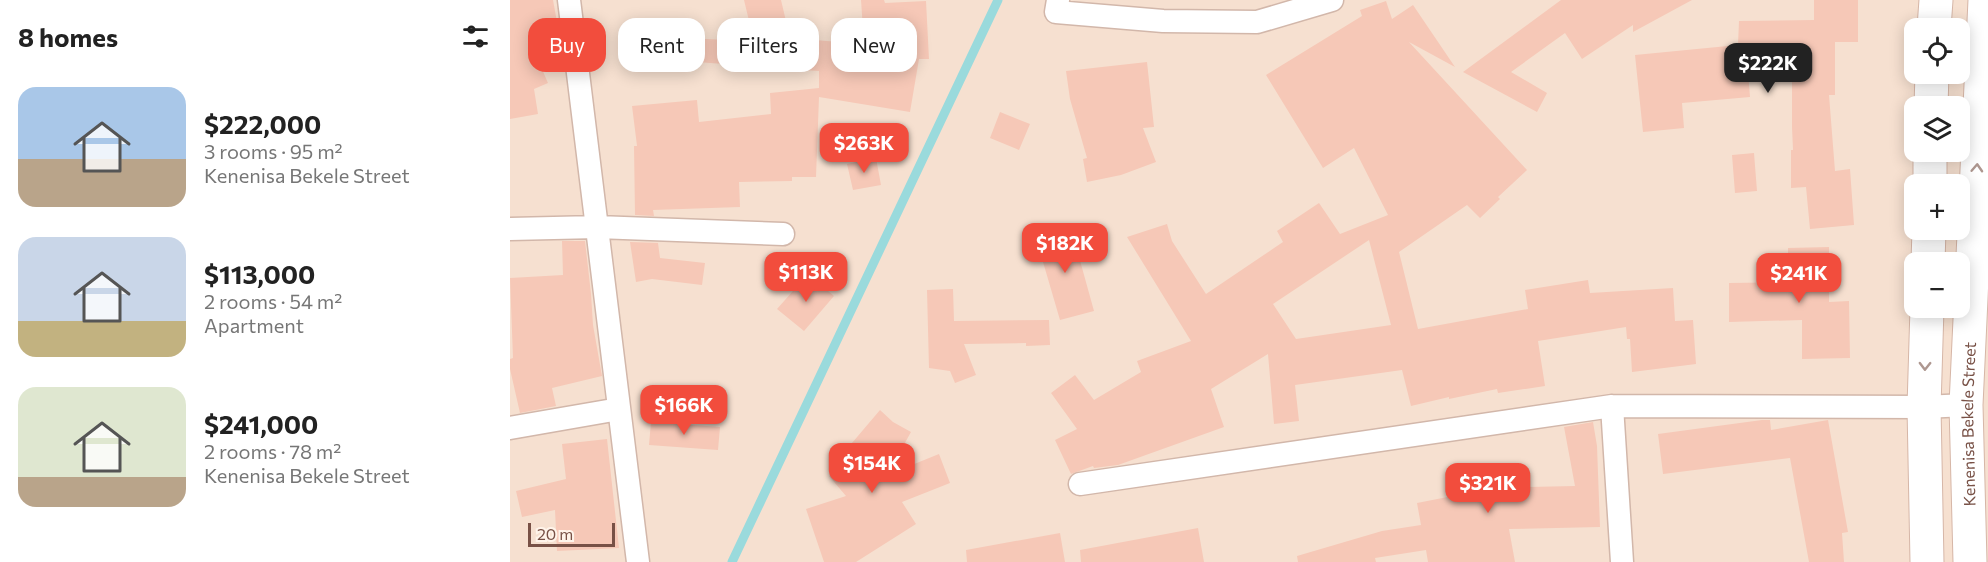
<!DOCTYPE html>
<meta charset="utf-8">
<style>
:root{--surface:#fff;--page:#f6f6f6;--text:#222;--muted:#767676;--accent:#f24d3d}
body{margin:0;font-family:Commissioner,sans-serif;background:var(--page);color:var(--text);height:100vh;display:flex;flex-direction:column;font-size:22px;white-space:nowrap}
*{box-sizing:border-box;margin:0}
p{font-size:20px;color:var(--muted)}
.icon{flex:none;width:33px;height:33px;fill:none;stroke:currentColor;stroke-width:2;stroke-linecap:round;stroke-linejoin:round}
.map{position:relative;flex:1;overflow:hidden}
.sheet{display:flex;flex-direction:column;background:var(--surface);width:510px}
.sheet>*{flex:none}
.banner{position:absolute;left:18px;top:18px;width:570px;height:54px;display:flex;gap:12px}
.buttons{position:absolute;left:1394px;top:18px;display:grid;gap:12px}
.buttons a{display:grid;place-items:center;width:66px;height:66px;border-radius:12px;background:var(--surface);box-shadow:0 3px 15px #0003;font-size:30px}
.scale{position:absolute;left:18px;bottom:15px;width:87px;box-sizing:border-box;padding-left:6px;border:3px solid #785146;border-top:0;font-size:16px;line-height:21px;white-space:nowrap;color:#785146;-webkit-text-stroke:4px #fff4ea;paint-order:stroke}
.price{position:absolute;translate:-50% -51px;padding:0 14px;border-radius:12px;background:var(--accent);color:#fff;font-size:20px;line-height:39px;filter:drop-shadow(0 2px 3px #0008)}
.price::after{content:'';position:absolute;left:50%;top:36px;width:18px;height:14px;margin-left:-9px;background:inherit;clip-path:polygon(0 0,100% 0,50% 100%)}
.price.active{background:#222;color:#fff}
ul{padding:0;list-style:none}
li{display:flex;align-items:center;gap:18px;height:150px;padding:0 18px}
li span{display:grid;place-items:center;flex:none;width:168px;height:120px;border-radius:18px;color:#555}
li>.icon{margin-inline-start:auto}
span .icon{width:72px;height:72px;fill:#fffc;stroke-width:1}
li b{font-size:26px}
h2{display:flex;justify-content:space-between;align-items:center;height:72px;padding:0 18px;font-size:26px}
.pill{padding:0 21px;border-radius:18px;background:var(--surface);box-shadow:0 3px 15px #0003;font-size:21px;line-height:54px}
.pill.active{background:var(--accent);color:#fff}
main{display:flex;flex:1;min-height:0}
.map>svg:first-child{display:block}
.residential{fill:#f6e0d0;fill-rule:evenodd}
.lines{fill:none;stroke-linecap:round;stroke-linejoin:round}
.stream{stroke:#9adadc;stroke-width:9}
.building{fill:#f6c8b7;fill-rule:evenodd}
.minor-casing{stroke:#d2b7aa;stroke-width:25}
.secondary-casing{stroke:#d6b6a7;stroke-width:35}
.minor{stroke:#fff;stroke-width:22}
.secondary{stroke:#fff;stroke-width:33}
.oneway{stroke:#ae9790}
.labels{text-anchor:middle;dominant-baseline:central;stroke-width:5;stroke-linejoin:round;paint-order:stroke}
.street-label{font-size:16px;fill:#785146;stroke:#fff4ea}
</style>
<main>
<section class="sheet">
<h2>8 homes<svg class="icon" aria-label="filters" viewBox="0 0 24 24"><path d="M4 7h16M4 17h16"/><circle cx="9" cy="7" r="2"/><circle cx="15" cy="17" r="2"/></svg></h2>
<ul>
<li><span style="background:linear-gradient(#a9c7e8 60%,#b9a48a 0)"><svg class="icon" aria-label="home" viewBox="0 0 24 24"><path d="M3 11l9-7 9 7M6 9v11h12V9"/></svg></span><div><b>$222,000</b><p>3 rooms · 95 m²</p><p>Kenenisa Bekele Street</p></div></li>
<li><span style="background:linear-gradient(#c9d6e8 70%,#c2b280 0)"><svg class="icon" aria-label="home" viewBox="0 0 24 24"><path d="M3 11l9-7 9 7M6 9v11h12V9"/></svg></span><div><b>$113,000</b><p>2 rooms · 54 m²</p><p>Apartment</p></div></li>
<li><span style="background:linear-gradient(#dfe7d0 75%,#b9a48a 0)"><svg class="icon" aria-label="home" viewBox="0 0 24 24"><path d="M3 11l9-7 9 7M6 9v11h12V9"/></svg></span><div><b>$241,000</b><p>2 rooms · 78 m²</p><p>Kenenisa Bekele Street</p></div></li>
</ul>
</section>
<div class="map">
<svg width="1478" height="562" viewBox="0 0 1478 562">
<rect width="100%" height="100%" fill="#feefe2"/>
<path class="residential" d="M 0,0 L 1478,0 L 1478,562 L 0,562 ZM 1404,28 L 1449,28 L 1449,74 L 1404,74 ZM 1404,106 L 1449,106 L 1449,152 L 1404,152 ZM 1404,184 L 1449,184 L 1449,230 L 1404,230 ZM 1404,262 L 1449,262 L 1449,308 L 1404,308 Z"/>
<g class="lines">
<path class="stream" d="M 222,562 L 488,0"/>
</g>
<path class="building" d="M 0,0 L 43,0 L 51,44 L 25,53 L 38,83 L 24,89 L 28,114 L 0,119 Z
M 234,0 L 271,0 L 280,38 L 354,44 L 351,0 L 374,0 L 375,3 L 416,1 L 419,59 L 409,59 L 400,112 L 309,97 L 306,177 L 282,177 L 282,181 L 229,182 L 230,207 L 143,210 L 144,216 L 125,215 L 124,146 L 127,146 L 122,106 L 187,100 L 189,122 L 261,114 L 260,93 L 309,88 L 309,71 L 260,68 L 260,51 L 213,64 L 175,61 L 177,38 L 216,40 L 242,33 Z
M 1051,0 L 1182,0 L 1123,32 L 1123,25 L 1072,59 L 1055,33 L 1001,72 L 1037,93 L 1027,112 L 953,72 Z
M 1304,0 L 1348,0 L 1348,42 L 1325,42 L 1325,95 L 1319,95 L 1325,171 L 1340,169 L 1344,225 L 1300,229 L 1296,187 L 1281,188 L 1281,150 L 1283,150 L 1282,127 L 1282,59 L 1237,60 L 1240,97 L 1172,103 L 1174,128 L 1133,132 L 1125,55 L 1228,45 L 1229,21 L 1304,20 Z
M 876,1 L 882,19 L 903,5 L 945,67 L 899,42 L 1017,170 L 988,197 L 990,199 L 970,218 L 957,205 L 889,252 L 908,329 L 1018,309 L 1015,290 L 1078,280 L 1080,293 L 1163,288 L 1165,321 L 1183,320 L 1186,364 L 1122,372 L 1120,339 L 1117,339 L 1116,327 L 1028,341 L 1035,386 L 988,393 L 987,389 L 939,399 L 939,397 L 901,406 L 892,370 L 785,385 L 789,421 L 764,424 L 758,354 L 701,389 L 714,427 L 608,465 L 584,468 L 583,466 L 561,474 L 545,440 L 567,429 L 541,393 L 565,375 L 584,400 L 631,372 L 627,361 L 681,341 L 617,237 L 657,224 L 662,241 L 696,294 L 773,242 L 767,231 L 809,203 L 830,234 L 878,215 L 844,148 L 813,168 L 756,75 L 852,16 L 850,10 ZM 859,240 L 881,325 L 786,339 L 763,304 Z
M 637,62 L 644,127 L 633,128 L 646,162 L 611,175 L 577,182 L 573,159 L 577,158 L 560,99 L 556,71 Z
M 490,112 L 520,124 L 509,150 L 480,138 Z
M 1244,153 L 1247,191 L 1225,193 L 1222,155 Z
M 366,158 L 371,185 L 343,190 L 337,164 Z
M 561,228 L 584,311 L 550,320 L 526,238 Z
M 52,241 L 75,241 L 81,294 L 83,325 L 92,376 L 42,388 L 46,406 L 10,413 L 0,369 L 0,359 L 3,358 L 0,278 L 53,275 Z
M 120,242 L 148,243 L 150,258 L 195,263 L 192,285 L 142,279 L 126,282 Z
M 1319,247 L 1319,302 L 1339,301 L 1340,358 L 1292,359 L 1292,320 L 1219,322 L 1219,283 L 1278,282 L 1278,248 Z
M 298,274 L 324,296 L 294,331 L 267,309 Z
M 443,289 L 444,321 L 539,320 L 540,345 L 516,346 L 516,343 L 454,344 L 466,375 L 445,383 L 440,371 L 419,368 L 417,290 Z
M 370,410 L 383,422 L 401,432 L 377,475 L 429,454 L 440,483 L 392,502 L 406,524 L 346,562 L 314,562 L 296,509 L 336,496 L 319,476 L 342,455 L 336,450 Z
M 1252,420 L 1260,420 L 1261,430 L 1318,420 L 1338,532 L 1332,533 L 1334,562 L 1299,562 L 1280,458 L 1153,474 L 1148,434 Z
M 141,422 L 210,427 L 208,450 L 139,445 Z
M 1083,422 L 1087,446 L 1090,527 L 999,529 L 1005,562 L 918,562 L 916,550 L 865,558 L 866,562 L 788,562 L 787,556 L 872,531 L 911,525 L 907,503 L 968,491 L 964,473 L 988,468 L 988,471 L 1015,466 L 1018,487 L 1065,486 L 1054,427 Z
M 97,439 L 109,548 L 47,551 L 45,510 L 12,517 L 6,491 L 56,479 L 52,444 Z
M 688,528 L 694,562 L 571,562 L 570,550 Z
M 550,533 L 555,562 L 457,562 L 456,550 Z"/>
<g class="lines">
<g class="minor-casing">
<path id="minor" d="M 59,0 L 128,562
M 548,0 L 546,12 L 653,21 L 747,22 L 822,0
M 0,229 L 87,227 L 273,234
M 1102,406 L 1112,562
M 0,428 L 109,409
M 570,484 L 1102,406 L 1414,407 L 1456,405"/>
</g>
<g class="secondary-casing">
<g id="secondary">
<path d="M 1424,28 L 1426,0"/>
<path d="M 1421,106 L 1422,74"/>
<path d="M 1420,184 L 1420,152"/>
<path d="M 1418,262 L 1419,230"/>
<path d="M 1417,308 L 1414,407 L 1417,562"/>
<path id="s1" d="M 1460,562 L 1456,405 L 1475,0"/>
</g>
</g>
<use href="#minor" class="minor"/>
<use href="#secondary" class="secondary"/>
</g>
<defs><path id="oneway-chevron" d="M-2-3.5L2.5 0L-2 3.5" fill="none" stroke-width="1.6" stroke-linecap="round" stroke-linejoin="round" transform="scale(1.5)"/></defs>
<g class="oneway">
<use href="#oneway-chevron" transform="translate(1467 168) rotate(-87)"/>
<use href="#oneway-chevron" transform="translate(1415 366) rotate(91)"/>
</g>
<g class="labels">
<g class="street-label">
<text stroke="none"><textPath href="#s1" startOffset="138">Kenenisa Bekele Street</textPath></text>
</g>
</g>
</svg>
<div class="buttons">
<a><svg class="icon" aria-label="locate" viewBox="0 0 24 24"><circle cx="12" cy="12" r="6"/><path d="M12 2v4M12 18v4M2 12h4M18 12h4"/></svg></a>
<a><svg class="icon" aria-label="layers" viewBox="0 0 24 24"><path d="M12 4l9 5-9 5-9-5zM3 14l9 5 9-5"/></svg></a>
<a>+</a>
<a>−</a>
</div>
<div class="scale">20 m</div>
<b class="price active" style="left:1258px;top:94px">$222K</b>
<b class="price" style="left:354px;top:174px">$263K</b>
<b class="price" style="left:555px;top:274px">$182K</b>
<b class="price" style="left:296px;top:303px">$113K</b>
<b class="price" style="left:1289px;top:304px">$241K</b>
<b class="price" style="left:174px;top:436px">$166K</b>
<b class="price" style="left:362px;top:494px">$154K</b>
<b class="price" style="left:978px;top:514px">$321K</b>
<div class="banner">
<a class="pill active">Buy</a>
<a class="pill">Rent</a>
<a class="pill">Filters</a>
<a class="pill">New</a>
</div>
</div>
</main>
